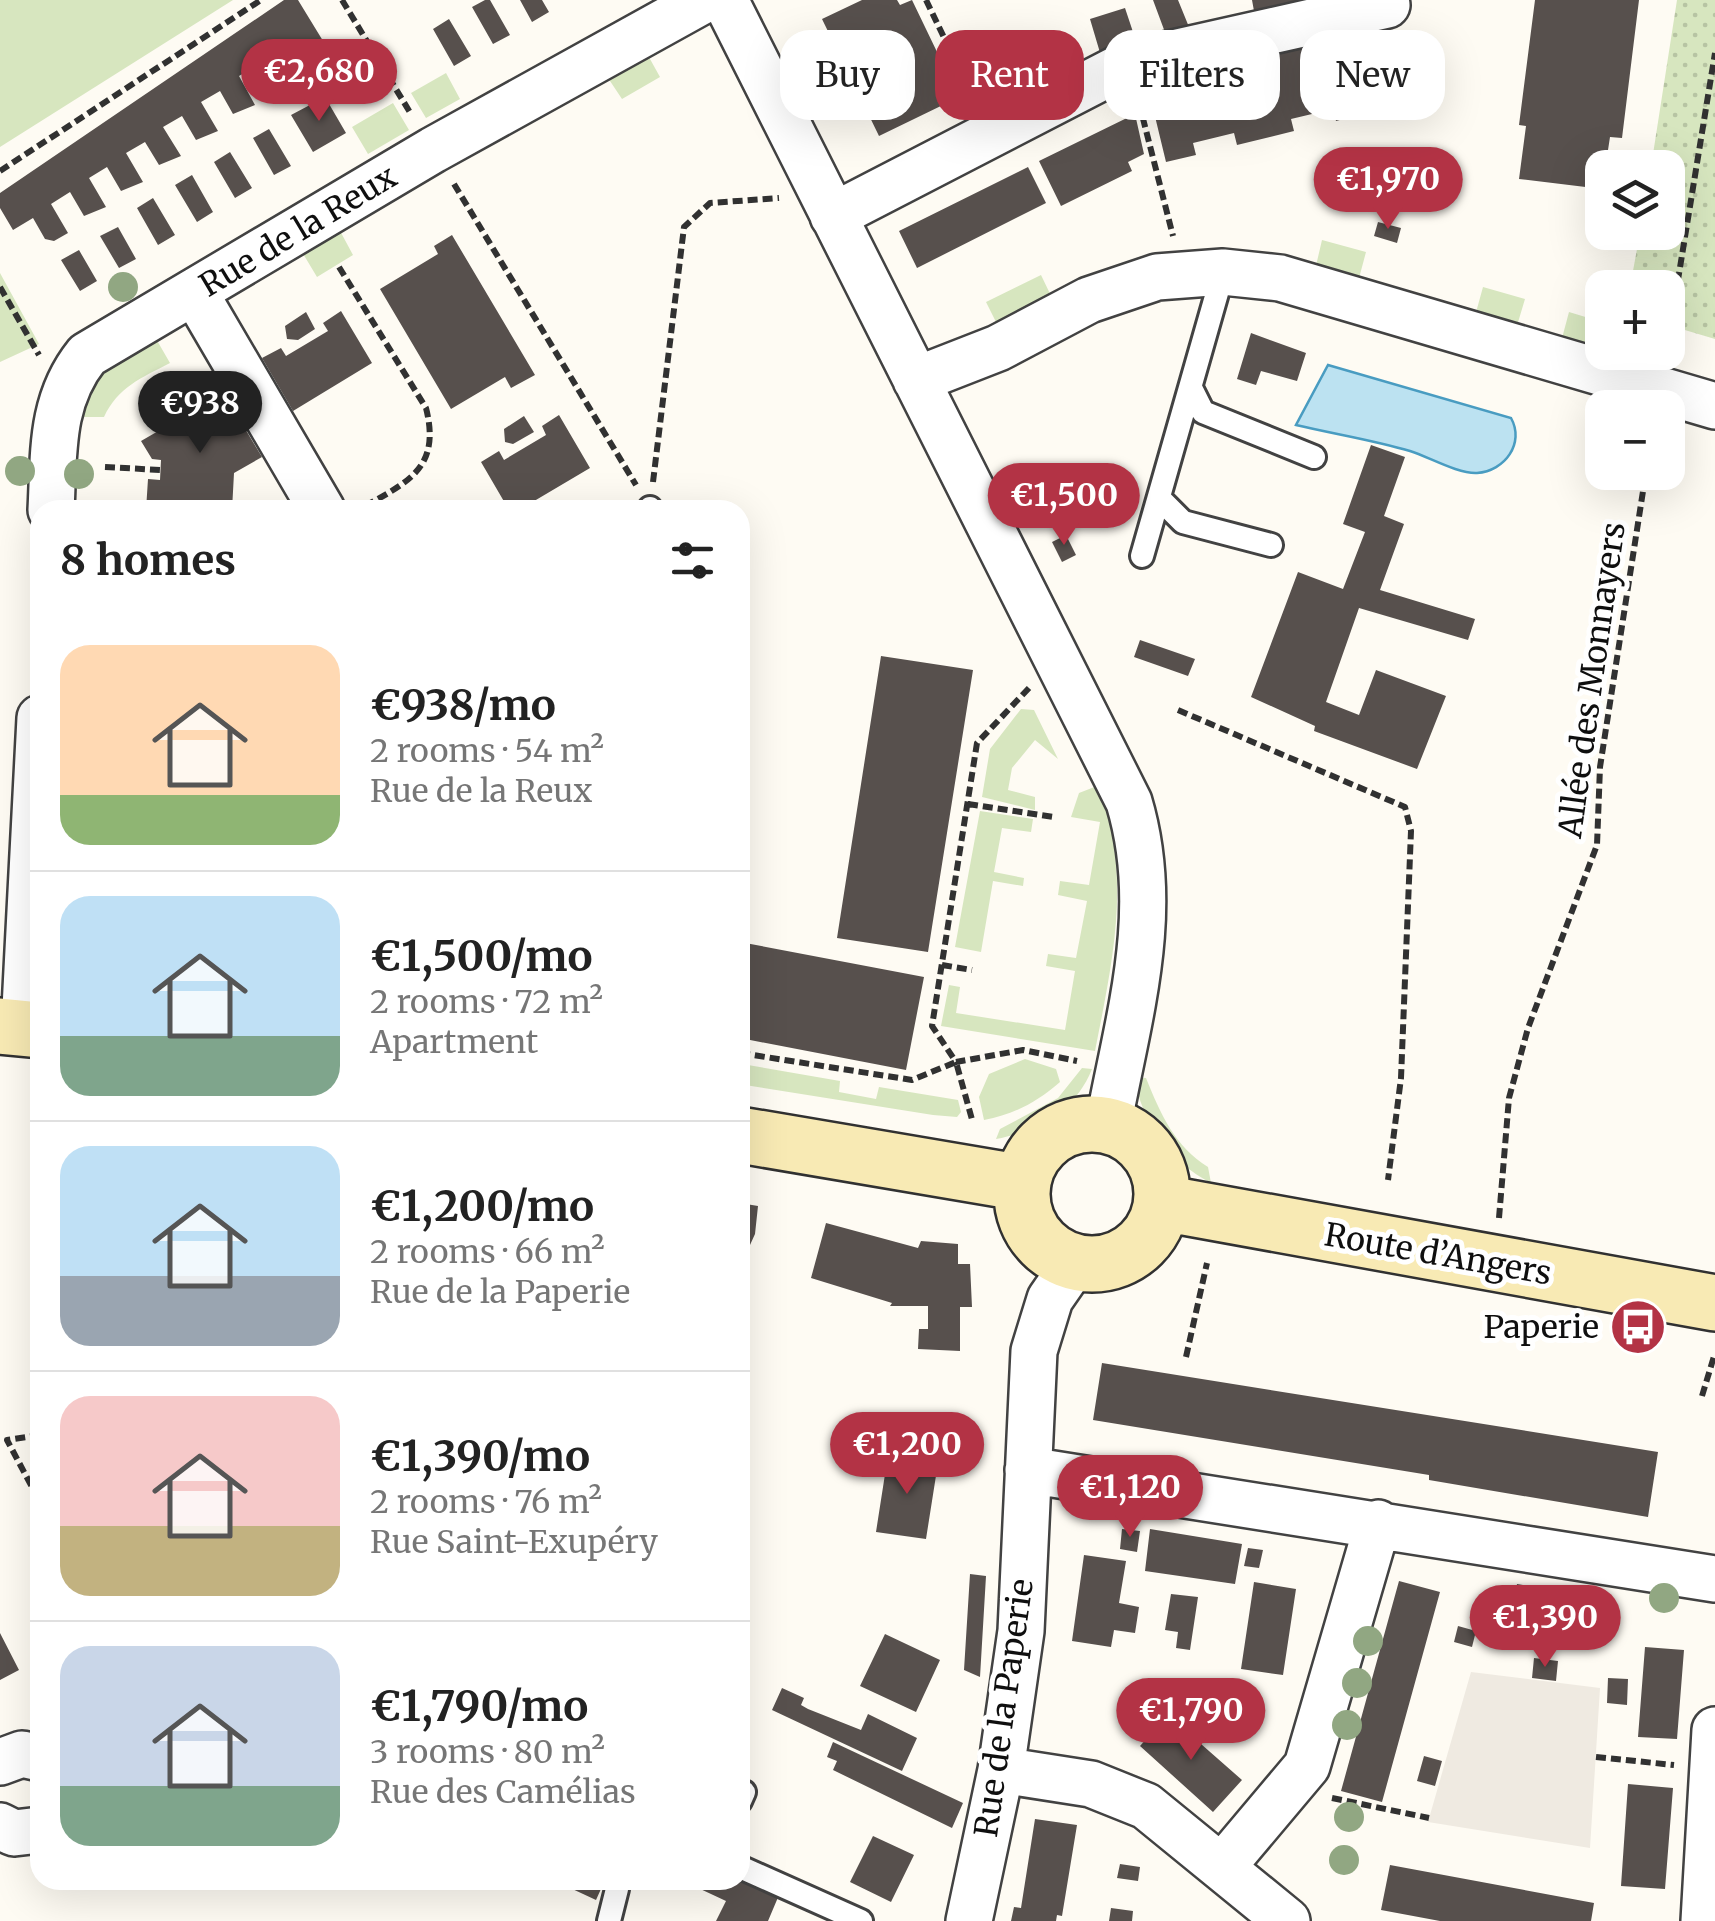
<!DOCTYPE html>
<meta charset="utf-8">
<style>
:root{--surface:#fff;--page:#f2f2f2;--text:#222;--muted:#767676;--line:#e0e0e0;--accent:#b33345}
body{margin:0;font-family:Merriweather,serif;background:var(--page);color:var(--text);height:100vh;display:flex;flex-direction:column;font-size:38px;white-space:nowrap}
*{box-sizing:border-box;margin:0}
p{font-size:32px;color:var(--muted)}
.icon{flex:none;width:55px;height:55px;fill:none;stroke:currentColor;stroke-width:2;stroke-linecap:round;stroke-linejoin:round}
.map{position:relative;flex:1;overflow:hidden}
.panel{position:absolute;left:30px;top:500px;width:720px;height:1390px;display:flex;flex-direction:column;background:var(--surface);border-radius:30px;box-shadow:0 10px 40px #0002}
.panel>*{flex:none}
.top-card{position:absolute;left:780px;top:30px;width:785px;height:90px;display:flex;gap:20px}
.tools{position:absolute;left:1585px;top:150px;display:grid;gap:20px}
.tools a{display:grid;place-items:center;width:100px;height:100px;border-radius:20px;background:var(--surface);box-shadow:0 10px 40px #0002;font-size:50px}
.price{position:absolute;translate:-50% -85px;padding:0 22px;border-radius:35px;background:var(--accent);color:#fff;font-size:32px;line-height:65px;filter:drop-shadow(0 2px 5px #0008)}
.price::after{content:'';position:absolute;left:50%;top:60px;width:30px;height:22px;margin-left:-15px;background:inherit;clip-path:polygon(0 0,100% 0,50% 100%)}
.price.selected{background:#222;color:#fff}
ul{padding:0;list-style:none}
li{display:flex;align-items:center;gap:30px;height:250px;padding:0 30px}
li+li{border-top:2px solid var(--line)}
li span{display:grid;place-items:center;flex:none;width:280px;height:200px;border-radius:30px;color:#555}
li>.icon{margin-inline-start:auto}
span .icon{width:120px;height:120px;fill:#fffc;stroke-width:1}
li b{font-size:42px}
h2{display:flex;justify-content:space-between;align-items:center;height:120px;padding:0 30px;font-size:42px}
.tag{padding:0 35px;border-radius:30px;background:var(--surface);box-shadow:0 10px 40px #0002;font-size:35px;line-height:90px}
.tag.selected{background:var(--accent);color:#fff}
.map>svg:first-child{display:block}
.grass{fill:#d7e6bf}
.park{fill:url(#park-dots)}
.plaza{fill:#efeae1}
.water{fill:#bce2f1;stroke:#499cc1;stroke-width:2.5}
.building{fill:#57504d}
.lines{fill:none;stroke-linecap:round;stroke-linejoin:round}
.lane-casing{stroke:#424242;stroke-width:28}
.street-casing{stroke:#424242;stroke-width:50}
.secondary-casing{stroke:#313131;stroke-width:60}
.path{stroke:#313131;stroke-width:6;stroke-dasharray:10 5;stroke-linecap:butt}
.lane{stroke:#fff;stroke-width:22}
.street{stroke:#fff;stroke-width:45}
.secondary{stroke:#f8eab4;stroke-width:55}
.tree{fill:#91a782}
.labels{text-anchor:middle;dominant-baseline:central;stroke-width:10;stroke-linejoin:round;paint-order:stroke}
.street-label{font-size:32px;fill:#0f0f0f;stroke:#fff}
.poi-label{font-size:32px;fill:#0f0f0f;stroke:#fff;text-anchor:end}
</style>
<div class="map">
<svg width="1715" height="1921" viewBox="0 0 1715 1921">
<defs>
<pattern id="park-dots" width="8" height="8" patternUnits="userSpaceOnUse" patternTransform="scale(2.5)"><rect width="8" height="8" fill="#d7e6bf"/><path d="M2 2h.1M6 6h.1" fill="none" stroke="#b7c4a3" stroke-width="1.8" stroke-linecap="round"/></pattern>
</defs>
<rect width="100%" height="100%" fill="#fefbf3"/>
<path class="grass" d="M 0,0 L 233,0 L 0,147 Z
M 645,50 L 660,77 L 622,99 L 604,72 Z
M 446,73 L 460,99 L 426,118 L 411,93 Z
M 393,103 L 409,130 L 368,154 L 352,127 Z
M 339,229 L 353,255 L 317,277 L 302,252 Z
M 1322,240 L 1366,252 L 1358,282 L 1315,270 Z
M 0,273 L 39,344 L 0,362 Z
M 1041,275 L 1054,302 L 999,328 L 986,302 Z
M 1483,287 L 1525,299 L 1516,329 L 1475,316 Z
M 1569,312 L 1602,322 L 1602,352 L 1657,353 L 1654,368 L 1561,342 Z
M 155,337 L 170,363 C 141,378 118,387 104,417 L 73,417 L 100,369 Z
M 1021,709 L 1034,710 L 1058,759 L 1035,740 L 1012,768 L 1008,790 L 1035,797 L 1035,810 L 982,797 L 990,749 Z
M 1097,786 C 1134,871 1112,964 1095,1051 L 941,1026 L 949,985 L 960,987 L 956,1013 L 1065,1030 L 1075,971 L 1046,966 L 1048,954 L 1076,958 L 1087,901 L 1058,895 L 1060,881 L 1089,885 L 1100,822 L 1071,817 L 1079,793 Z
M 980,811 L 1033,819 L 1031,832 L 1002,828 L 994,872 L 1024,878 L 1023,886 L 993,881 L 981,952 L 955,947 Z
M 1025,1059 L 1056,1069 L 1060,1082 C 1037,1102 1015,1114 984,1120 L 979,1097 L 989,1074 Z
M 748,1065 L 840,1081 L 839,1092 L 876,1099 L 879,1087 L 958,1100 L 961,1112 L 957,1117 L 933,1115 L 745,1085 Z
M 1082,1068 L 1092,1069 C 1076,1110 1038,1131 996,1139 L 1000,1129 L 1058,1098 Z
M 1134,1077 L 1146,1078 C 1160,1113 1175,1147 1208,1167 L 1211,1183 C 1170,1162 1142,1122 1134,1077 Z"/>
<path class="park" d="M 1677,0 L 1715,0 L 1715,339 L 1668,325 L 1668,288 L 1630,287 L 1640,233 L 1668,232 L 1668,168 L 1651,167 Z"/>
<path class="plaza" d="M 1471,1672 L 1600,1688 L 1590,1848 L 1428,1822 Z"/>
<path class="water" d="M 1328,365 L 1511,418 C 1525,443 1505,471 1477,473 C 1458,474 1429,457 1410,451 C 1373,440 1334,434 1296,425 Z"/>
<path class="building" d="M 284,0 L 298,0 L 331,54 L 309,63 L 294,40 L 276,51 L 293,80 L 271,89 L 257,65 L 239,76 L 255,105 L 233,114 L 220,91 L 201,102 L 218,131 L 196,140 L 182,116 L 163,127 L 181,156 L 159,165 L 145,142 L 126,153 L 143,182 L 121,191 L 107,167 L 89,178 L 106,207 L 84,216 L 70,192 L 51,204 L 68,233 L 54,241 L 45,239 L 33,218 L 13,230 L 0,208 L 0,193 Z
M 485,0 L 490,0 L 510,35 L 493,44 L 472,7 Z
M 520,0 L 542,0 L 549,12 L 532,22 Z
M 862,0 L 897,0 L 900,5 L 912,0 L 951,81 L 939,87 L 947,103 L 879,136 L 822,19 Z
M 1153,0 L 1178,0 L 1189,27 L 1166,35 Z
M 1252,0 L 1296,0 L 1296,2 L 1254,11 Z
M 1535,0 L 1639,0 L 1622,138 L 1610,137 L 1602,189 L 1519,179 L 1526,126 L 1519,125 Z
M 1125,8 L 1137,44 L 1101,56 L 1090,19 Z
M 449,19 L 471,56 L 454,66 L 433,29 Z
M 1314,33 L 1321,63 L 1348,56 L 1362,114 L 1336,121 L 1333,109 L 1291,119 L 1294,131 L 1237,145 L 1234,133 L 1193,143 L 1196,155 L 1166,162 L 1152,104 L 1182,97 L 1175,67 L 1216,57 L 1223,87 L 1280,73 L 1273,43 Z
M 325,97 L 346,133 L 313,152 L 291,115 Z
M 1135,114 L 1144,154 L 1128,162 L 1132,171 L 1061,206 L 1039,161 Z
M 269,129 L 291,166 L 274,175 L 253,138 Z
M 230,152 L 252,188 L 235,198 L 214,162 Z
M 1028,167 L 1046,203 L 917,268 L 899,231 Z
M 192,175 L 213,212 L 197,222 L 175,185 Z
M 153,198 L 175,235 L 158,245 L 137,208 Z
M 1378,222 L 1401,228 L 1397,243 L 1374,236 Z
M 118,227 L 136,259 L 119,268 L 100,236 Z
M 452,235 L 535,375 L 511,388 L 505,377 L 451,409 L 380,289 L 438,254 L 434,246 Z
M 79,250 L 97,281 L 80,291 L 61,260 Z
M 341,311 L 372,363 L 293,411 L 262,358 L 281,348 L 286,356 L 328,331 L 323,323 Z
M 306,312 L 315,329 L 298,340 L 287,339 L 285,326 Z
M 1251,333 L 1306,353 L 1297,381 L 1261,371 L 1256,385 L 1237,379 Z
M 218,384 L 262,457 L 234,473 L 232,510 L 146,510 L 148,479 L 160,480 L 161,460 L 152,459 L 141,441 L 186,415 L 181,407 Z
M 559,415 L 590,468 L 519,510 L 509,510 L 481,462 L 499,451 L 504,460 L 546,435 L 542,426 Z
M 524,416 L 534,432 L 513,444 L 505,442 L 504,429 Z
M 1371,445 L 1405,457 L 1384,516 L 1404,524 L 1380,590 L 1475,619 L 1468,640 L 1359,608 L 1326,702 L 1359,715 L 1376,670 L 1446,696 L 1417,769 L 1314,731 L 1315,726 L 1251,697 L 1298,572 L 1343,589 L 1365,532 L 1343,524 Z
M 1066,535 L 1076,555 L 1062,562 L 1052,542 Z
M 1140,640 L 1195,659 L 1188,676 L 1134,657 Z
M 881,656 L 973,670 L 928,952 L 837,938 Z
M 740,942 L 924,977 L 906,1070 L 740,1038 Z
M 740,1203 L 758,1206 L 755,1234 L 740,1267 Z
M 826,1223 L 918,1248 L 921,1241 L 958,1244 L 958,1264 L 970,1264 L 972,1307 L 960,1307 L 960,1351 L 918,1349 L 919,1329 L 928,1329 L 928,1306 L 890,1306 L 892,1303 L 811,1278 Z
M 1102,1363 L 1658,1452 L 1648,1517 L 1429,1480 L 1429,1475 L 1093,1420 Z
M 888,1455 L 938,1463 L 926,1539 L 876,1532 Z
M 1122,1529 L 1140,1531 L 1137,1552 L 1120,1549 Z
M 1150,1529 L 1242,1544 L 1235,1584 L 1145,1571 Z
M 1248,1548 L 1263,1550 L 1259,1568 L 1244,1566 Z
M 1084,1555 L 1126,1561 L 1119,1603 L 1139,1607 L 1135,1633 L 1114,1630 L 1111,1647 L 1072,1641 Z
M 970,1574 L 986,1576 L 980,1677 L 964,1670 Z
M 1399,1581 L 1440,1592 L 1382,1802 L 1341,1791 Z
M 1254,1582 L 1296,1589 L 1283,1675 L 1241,1669 Z
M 1517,1584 L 1604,1598 L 1596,1643 L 1509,1628 Z
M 1171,1594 L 1198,1597 L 1190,1650 L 1176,1648 L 1178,1632 L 1165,1630 Z
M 1458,1626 L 1476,1631 L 1472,1647 L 1454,1642 Z
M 0,1633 L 19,1670 L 0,1680 Z
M 885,1634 L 940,1660 L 916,1712 L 860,1686 Z
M 1645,1647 L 1684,1650 L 1677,1739 L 1638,1737 Z
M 1534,1658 L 1558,1661 L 1556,1681 L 1532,1678 Z
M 1608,1678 L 1628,1679 L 1627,1705 L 1607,1703 Z
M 782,1688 L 804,1698 L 801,1705 L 808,1709 L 861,1730 L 868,1714 L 917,1738 L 902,1771 L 772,1710 Z
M 1168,1715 L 1242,1780 L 1213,1812 L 1140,1746 Z
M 833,1742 L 963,1803 L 952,1828 L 833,1770 L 837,1761 L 827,1757 Z
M 1424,1756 L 1442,1761 L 1435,1786 L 1417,1781 Z
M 1628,1784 L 1673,1788 L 1665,1889 L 1621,1886 Z
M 1035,1819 L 1077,1825 L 1062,1916 L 1057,1915 L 1056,1921 L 1011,1921 L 1014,1907 L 1021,1908 Z
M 873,1836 L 914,1855 L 891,1902 L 850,1882 Z
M 1120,1864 L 1140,1867 L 1138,1881 L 1117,1878 Z
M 1390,1865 L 1594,1903 L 1591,1921 L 1440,1921 L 1381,1910 Z
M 740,1877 L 779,1895 L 768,1921 L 716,1921 L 726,1901 L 681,1880 Z
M 553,1880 L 605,1880 L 596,1900 Z
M 1111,1908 L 1133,1911 L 1132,1921 L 1109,1921 Z"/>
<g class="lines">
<g class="lane-casing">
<path id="lane" d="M 1191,388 L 1203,412 L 1314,457
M 1159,498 L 1183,522 L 1271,545
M 650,510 L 650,508
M 1142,556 L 1223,272
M 740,1801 L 744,1792
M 740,1867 L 861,1921
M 609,1921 L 617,1889"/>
</g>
<g class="street-casing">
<path id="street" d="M 725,0 L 1129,802 C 1162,912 1128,1018 1108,1126
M 833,216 L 1129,63 L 1387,5
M 195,293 L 322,510
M 916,380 L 998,348 L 1089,300 L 1157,277 L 1223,272 L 1280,278 L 1715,406
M 51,510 C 54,453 50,401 87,355 L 433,150 L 704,0
M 24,1028 L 40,718
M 1028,1470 L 1715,1579
M 0,1762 L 22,1754 L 40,1758
M 1001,1770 L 1091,1784 L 1146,1806 L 1287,1921
M 0,1826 L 14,1833 L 40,1830
M 1222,1867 L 1307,1766 L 1378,1523
M 969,1921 L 1001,1770 L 1021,1631 L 1034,1351 L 1050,1299 L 1075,1263
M 1704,1921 L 1715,1730"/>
</g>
<g class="secondary-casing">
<path id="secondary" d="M 0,1026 L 40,1030
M1022 1194a70 70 0 1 1 140 0a70 70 0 1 1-140 0Z
M 740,1135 L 1023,1183
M 1162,1203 L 1715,1303"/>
</g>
<path class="path" d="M 342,0 L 411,114
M 926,0 L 973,98
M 1139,103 L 1173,236
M 0,171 L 261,0
M 454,184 L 636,485
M 339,267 L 426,408 C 441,467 409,482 363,507
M 0,287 L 39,355
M 1668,341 L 1715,53
M 105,467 L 161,470
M 653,482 L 684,227 L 710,203 L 779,198
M 1029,688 L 977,743 L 932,1026 L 956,1062 L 1023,1050 L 1077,1061
M 1178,710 L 1405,807 L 1411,831 L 1401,1078 L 1388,1180
M 968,804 L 1054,817
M 942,965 L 972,970
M 740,1053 L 912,1080 L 956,1062 L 973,1123
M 740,1070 L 743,1053
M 1499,1218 L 1509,1098 L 1528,1028 L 1597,845 L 1600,767 L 1646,472
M 1186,1357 L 1207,1263
M 1702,1396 L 1715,1353
M 40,1435 L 7,1440 L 40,1502
M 1596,1757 L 1674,1765
M 1332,1798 L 1429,1818"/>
<use href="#lane" class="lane"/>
<use href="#street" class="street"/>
<use href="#secondary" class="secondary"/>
</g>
<g class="tree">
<circle cx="123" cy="287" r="15"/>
<circle cx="20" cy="471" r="15"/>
<circle cx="79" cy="474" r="15"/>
<circle cx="1664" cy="1598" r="15"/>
<circle cx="1368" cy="1641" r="15"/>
<circle cx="1357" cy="1683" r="15"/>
<circle cx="1347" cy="1725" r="15"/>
<circle cx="1349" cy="1817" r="15"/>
<circle cx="1344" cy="1860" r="15"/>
</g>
<defs>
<g id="bus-disc" transform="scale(2.875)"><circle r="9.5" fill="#b33345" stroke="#fff"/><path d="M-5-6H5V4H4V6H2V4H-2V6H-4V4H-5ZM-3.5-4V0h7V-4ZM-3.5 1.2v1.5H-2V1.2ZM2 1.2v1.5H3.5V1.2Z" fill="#fff"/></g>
</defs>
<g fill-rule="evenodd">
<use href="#bus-disc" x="1638" y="1327"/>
</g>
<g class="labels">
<g class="street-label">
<text transform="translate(298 231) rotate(-31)">Rue de la Reux</text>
<text transform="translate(1592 680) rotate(-82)">Allée des Monnayers</text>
<text transform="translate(1438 1254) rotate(10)">Route d’Angers</text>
<text transform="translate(1004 1708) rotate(-82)">Rue de la Paperie</text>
</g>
<g class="poi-label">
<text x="1599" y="1327">Paperie</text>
</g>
</g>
</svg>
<div class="tools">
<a><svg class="icon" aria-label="layers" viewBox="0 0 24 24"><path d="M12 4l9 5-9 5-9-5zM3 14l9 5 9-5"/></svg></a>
<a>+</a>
<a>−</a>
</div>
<b class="price" style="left:319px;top:124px">€2,680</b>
<b class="price" style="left:1388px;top:232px">€1,970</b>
<b class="price selected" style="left:200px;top:456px">€938</b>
<b class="price" style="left:1064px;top:548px">€1,500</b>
<b class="price" style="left:907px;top:1497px">€1,200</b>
<b class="price" style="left:1130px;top:1540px">€1,120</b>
<b class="price" style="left:1545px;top:1670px">€1,390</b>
<b class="price" style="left:1191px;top:1763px">€1,790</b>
<div class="top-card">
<a class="tag">Buy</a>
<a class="tag selected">Rent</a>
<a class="tag">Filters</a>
<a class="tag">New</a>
</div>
<section class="panel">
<h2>8 homes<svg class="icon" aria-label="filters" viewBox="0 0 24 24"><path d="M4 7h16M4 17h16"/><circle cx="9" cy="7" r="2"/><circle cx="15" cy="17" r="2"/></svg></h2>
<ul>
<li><span style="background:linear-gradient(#ffd9b3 75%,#8fb573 0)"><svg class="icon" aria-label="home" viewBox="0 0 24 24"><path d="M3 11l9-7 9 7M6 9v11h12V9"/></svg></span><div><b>€938/mo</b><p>2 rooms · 54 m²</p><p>Rue de la Reux</p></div></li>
<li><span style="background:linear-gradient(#bfe0f5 70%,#7fa58c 0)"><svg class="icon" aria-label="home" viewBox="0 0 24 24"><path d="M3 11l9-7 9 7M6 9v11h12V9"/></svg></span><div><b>€1,500/mo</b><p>2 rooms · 72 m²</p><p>Apartment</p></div></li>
<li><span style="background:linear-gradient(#bfe0f5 65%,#9aa5b1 0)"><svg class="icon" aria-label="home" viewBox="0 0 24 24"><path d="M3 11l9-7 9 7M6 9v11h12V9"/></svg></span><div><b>€1,200/mo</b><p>2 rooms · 66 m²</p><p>Rue de la Paperie</p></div></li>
<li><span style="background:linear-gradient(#f6c9c9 65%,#c2b280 0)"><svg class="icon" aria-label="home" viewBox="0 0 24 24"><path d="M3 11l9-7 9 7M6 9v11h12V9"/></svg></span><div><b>€1,390/mo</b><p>2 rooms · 76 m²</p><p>Rue Saint-Exupéry</p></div></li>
<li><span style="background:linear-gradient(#c9d6e8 70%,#7fa58c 0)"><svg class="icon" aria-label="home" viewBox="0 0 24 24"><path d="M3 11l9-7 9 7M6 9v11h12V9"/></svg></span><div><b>€1,790/mo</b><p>3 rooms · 80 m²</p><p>Rue des Camélias</p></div></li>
</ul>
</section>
</div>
